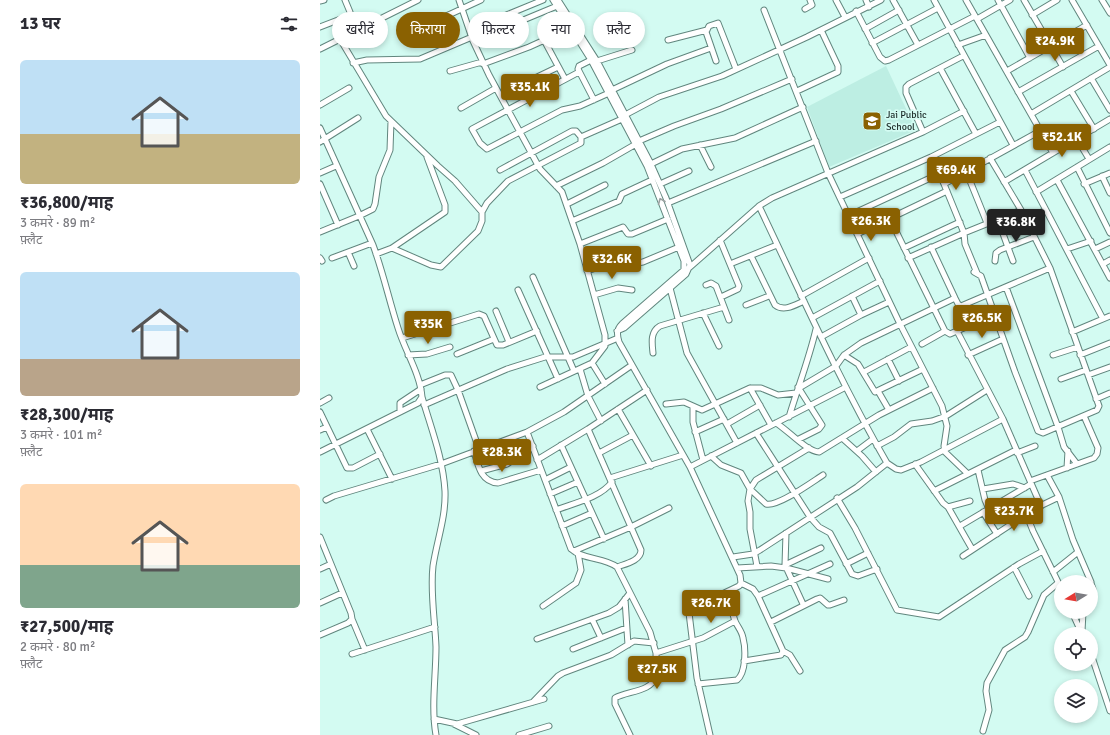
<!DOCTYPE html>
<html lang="hi">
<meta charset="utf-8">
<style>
:root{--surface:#fff;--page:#f2f2f3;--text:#2b2b33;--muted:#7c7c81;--accent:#8a6101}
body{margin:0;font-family:Signika,"Noto Sans Devanagari",sans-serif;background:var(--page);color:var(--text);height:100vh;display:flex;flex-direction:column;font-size:15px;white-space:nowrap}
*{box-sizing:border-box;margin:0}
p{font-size:13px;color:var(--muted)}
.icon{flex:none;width:22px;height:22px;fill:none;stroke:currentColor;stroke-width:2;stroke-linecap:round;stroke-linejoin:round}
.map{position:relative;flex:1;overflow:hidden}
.panel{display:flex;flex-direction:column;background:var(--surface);width:320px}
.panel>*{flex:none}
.top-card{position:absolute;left:12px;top:12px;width:380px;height:36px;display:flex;gap:8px}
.needle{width:26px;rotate:259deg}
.buttons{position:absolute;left:734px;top:575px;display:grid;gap:8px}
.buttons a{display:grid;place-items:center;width:44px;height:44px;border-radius:50%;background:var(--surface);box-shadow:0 2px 6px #0003;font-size:20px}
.price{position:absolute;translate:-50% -34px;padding:0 9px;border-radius:4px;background:var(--accent);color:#fff;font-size:13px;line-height:26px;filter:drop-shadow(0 1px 2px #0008)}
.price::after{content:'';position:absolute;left:50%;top:24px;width:12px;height:9px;margin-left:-6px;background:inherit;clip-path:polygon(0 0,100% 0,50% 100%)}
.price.on{background:#222;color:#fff}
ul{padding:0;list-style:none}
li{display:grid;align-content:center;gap:8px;height:212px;padding:0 20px}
li span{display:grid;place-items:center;height:124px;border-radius:6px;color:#555}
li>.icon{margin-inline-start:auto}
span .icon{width:72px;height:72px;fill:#fffc;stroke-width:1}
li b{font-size:17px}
h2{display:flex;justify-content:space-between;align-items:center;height:48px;padding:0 20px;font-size:17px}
.tag{padding:0 14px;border-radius:18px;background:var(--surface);box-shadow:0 2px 6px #0003;font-size:14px;line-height:36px}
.tag.on{background:var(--accent);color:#fff}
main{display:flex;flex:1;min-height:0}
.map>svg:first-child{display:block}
.built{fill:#bdeee3}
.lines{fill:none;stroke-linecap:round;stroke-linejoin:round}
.minor-casing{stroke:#61867e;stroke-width:7}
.minor{stroke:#fff;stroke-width:5}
.oneway{stroke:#9aa1a0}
.labels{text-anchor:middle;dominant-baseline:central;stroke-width:3.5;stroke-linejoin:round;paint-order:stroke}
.poi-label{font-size:10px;fill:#1f2e2b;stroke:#d3fbf2;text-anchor:start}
</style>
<main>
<section class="panel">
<h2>13 घर<svg class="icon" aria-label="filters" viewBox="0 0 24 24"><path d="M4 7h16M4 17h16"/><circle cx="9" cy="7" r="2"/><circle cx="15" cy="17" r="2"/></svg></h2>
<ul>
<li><span style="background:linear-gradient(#bfe0f5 60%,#c2b280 0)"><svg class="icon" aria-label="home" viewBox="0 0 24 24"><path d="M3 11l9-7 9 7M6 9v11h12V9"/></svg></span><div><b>₹36,800/माह</b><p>3 कमरे · 89 m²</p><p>फ़्लैट</p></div></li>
<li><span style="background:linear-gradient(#bfe0f5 70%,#b9a48a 0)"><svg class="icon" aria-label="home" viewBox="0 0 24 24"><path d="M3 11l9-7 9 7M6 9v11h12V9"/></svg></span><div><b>₹28,300/माह</b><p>3 कमरे · 101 m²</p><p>फ़्लैट</p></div></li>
<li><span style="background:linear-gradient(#ffd9b3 65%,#7fa58c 0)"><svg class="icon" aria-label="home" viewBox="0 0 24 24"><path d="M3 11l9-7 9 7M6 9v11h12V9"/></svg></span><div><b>₹27,500/माह</b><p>2 कमरे · 80 m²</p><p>फ़्लैट</p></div></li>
</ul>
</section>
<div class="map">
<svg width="790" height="735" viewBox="0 0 790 735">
<rect width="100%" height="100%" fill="#d3fbf2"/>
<path class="built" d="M 566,66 L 596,130 L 509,167 L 487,107 Z"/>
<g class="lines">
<g class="minor-casing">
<path id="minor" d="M 25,0 L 30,12 L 35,32
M 139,0 L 153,41 L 169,75 L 220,169 L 242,192 L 260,244 L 285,335 L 285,346 L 272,363 L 220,387
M 233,0 L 271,60 L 327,166 L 364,261 L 364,270 L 302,324 C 296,330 297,335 299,342 L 370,467 L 420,575 L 421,583 L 419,586 L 373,608 L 369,613 L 377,678 L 390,735
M 238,0 L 277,61 L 330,162 L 346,198 L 370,265 L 366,274 L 304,328 L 297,331
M 516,0 L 525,17
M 546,0 L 549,7
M 573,0 L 598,45
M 614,0 L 693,145
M 646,0 L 733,153
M 678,0 L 710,58
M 704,0 L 743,67
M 752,0 L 790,65
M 782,0 L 790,13
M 0,1 L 4,0
M 485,9 L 492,5 L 490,0
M 444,10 L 508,173 L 580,324 L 622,406 L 627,426 L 624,446 L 625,452 L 648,474
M 536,11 L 560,57 L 565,61 L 569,60 L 655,16
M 712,15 L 737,0
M 657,19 L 690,0
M 0,27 L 31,15
M 545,29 L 579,10
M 150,30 L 223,0
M 85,31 L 111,23 L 161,0
M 20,39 L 66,116 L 118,166 L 135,181 L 162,212
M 224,40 L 245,79
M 348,40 L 387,30
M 153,41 L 237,6
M 552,43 L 618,8
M 638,45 L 666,35
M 0,49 L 98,0
M 271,60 L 259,66 L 258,69 L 274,100
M 277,61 L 312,50
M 396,61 L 386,32 L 389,26 L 398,23 L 416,69
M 33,63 L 47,60 L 100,59 L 152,37
M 163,64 L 209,47 L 251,28
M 620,68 L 656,134
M 130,71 L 162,62
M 687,71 L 767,25
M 259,72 L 152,129 L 160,143 L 167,149 L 242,110 L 260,106 L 289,93
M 771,78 L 790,110
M 292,90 L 347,64 L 391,48
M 477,91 L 518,72 L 518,66 L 501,30
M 751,91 L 774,129
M 698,92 L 779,46
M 214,96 L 211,80 L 238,67
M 0,105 L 29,88
M 141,108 L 176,88
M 711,114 L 790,67
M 305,115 L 339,97 L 402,76 L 487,37 L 561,0
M 0,128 L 53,245 C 63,272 69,300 78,328 C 85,351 100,373 102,397 L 98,403 L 0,452
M 603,132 L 586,93 L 586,87 L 589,84 L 643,56
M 261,137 L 302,119
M 757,139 L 769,159
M 319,141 L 354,126 L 401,109 L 472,79
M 0,142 L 38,118
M 380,145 L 391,167
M 611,157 L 624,184 L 644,233 L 645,244 L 657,273
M 331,164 L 362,149 L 415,138 L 483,107
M 757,167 L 790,233
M 705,170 L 783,319
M 646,171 L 667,223
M 0,173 L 16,166
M 782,176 L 790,193
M 737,180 L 790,278
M 684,182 L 790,119
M 0,184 L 18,225
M 340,184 L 369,171
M 624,184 L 720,131
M 764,184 L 790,173
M 236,186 L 283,163 L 316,144
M 716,192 L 790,147
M 520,197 L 611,157 L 680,122
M 348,203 L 496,141
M 247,204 L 285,185
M 439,206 C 480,292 519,380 567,463 L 576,469 L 581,470 L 601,462 L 683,419
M 528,216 L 619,174
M 570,219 L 625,331 L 630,334 L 662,320
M 706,220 L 726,210
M 252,221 L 299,201 L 302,194 L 332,180
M 682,231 L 693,261
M 0,232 L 39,216 L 53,209 L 55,204 L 59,177 L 70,150 L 71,121
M 537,234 L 627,191
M 400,240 L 419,286 L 418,289 L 401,297
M 260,244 L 303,227 L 308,234 L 312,234 L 348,219
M 611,247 L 635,298 L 638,304 L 641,306 L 730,268
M 72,248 L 111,265 L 121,267 L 158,231 L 162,221 L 162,212 L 167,203 L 188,181 L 261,143 L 261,137 L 256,131 L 252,131 L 180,170
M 584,248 L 640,222
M 747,249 L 771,241
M 775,249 L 790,242
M 28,252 L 34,266
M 56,254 L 72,248 L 125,212 L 125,205 L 107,157
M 431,256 L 455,305 C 464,312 475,305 484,301
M 0,258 L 2,261
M 12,258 L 52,243
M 588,258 L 644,233 L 701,210
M 675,261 L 676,253 L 680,250 L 714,237
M 311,264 L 323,262 L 359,247
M 410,264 L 457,245
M 783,264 L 790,260
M 369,268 L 439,206 L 452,198 L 603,132 L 644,111
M 267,271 L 291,263 L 298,266
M 654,272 L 661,276 L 695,372 L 718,431 L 723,433 L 777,410 L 779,406 L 730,268 L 701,210 L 670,158
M 213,277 L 254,371
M 386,285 L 391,283 L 396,286 L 409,320
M 686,287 L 738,427 L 744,447 L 757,464
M 350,288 L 367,353 L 417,443
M 198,290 L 238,379
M 274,295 L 298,288 L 312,290
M 481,296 L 549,258
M 532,296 L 541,315
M 426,305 L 449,296
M 176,311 L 189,342
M 383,313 L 399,346
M 492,318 L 560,281
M 637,331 L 683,419 L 721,506
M 752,332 L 790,316
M 501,337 L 541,315 L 569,302
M 82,338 L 159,314 L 164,316 L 177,345 L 183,345 L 217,331
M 602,344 L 625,331
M 333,353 C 332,343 330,332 340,326 L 404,307
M 137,354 L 174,339
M 88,355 L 107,354 L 130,347
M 524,355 L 538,364 L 555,392 L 603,369
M 648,355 L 683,339
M 733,355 L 758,347
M 760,355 L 790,343
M 568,359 L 579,381
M 272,363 L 285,384
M 260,369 L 268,396 L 281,421
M 544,372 L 591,347
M 768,375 L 790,367
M 741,379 L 766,370
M 100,385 L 125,375 L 131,375 L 138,390 L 159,449
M 478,387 L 502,425 L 499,429 L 479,439
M 430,388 L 451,425
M 479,388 L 516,366 L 524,355 L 541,343 L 635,298
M 558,391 L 569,410
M 102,397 C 111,428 123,458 125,491 C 126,517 117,540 113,566 C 110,592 115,620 116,647 C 116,676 111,707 116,735
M 776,399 L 790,393
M 0,403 L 9,398
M 346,404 L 364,402 L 382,410 L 430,388 L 441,388 L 458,395 L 476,393
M 104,405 L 187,369 L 225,357 L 253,357 L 298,338
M 373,406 L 373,422 L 383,460
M 298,409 L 331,466
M 0,412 L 27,468 L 33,468 L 60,454
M 80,412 L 80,403 L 101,389
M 469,417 C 478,387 489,359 496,329
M 456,423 C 468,430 486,451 499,452 L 559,415 L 613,388
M 407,424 L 440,405
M 47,429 L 72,479
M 268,429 L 321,550 C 321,561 305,564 297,567
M 0,430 L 7,427
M 207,432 L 251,549 C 263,560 284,557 297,567 L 330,632 L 336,653
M 375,432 L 404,419
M 436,433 L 490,517 L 499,527 L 510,533 L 532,574 L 538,576 L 557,569
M 522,438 L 542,456 L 556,472
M 241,445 L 284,539
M 557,446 L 574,437 L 591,424 L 612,421 L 626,416 L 667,390
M 154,451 C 158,466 161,482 178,483 L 221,470
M 537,451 L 553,439
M 279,453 L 313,435
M 697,453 L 715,446
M 391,456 L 401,465 L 421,473 L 430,489 L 446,504 C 458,507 492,482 503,475
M 217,460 L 268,429 L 327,390
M 595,464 L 623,503 L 628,507 L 652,549
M 370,467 L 526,387
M 747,468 L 748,451
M 658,470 L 665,500 L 669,509
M 161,471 L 187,464 L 213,446
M 727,475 L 739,497 L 753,540 L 771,582
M 290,478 L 363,455
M 225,480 L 251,467
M 710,481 L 774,458 L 777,454 L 778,448 L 764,416
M 663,489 L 693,484 L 705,488
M 614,491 L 696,450
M 230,494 L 258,482
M 517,498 L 535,528 L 577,610 L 619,617 L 699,564 L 723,551
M 6,500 L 14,496 L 121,464 L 207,432 L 244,412 L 312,365
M 628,507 L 650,501
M 236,510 C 254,503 280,498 292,482
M 663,512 L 677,534
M 711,512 L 709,521 L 713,531 L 741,588
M 242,526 L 272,513
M 640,526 L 711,484
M 466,533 L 465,565 L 483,604
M 0,537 L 31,613 L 32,619 L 28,623 L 0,635
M 254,551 L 311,527 L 349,508
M 643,556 L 716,508 L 739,497
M 413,557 L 433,554 L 440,550 L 537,487 L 567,463
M 526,564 L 548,553
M 465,565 L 501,548
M 437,566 L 430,529 L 430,512 L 428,501 L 430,489 L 436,480 L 489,448
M 694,567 L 709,596
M 417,568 L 451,566 L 466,568 L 508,579
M 0,569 L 11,564
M 733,572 L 758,552
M 421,583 L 433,589 L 438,596 L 463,651 L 461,655 L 424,661
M 771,583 L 773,589 L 771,595
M 438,596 L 510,564
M 305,599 L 308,645
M 0,603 L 22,593
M 223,606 L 256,583 L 261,570 L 258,553
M 752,612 L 762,634
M 32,619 L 45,650
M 272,619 L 281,638
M 451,622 L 497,599 L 500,598 L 508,605 L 510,605 L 524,600
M 762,631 L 763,612
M 217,639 L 289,613 L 299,607 L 310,593
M 253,649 L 306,628
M 463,651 L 470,655 L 480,671
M 32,654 L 115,627
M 771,654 L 790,711
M 378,684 L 417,680 C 426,673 426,649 423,638 C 422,631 417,626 415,621 C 412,612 410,602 407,593
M 213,702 L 238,676 L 243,673 L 291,655 L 314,641 L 334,643
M 114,719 L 137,724 L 224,699
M 134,724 L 156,735
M 663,731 L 669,710 L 666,691 L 667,683 L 685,650 L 705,637 L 708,632 L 724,595 L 738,583
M 199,735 L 229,726
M 310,735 L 295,704 L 295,698 C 307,691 332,692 336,676 C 337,669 336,660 336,653 L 383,638 L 415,621"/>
</g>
<use href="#minor" class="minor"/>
</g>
<defs><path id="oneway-chevron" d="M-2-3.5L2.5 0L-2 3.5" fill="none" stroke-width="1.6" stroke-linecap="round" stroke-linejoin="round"/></defs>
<use class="oneway" href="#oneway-chevron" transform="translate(341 201) rotate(-112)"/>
<defs>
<g id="school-square" transform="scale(1)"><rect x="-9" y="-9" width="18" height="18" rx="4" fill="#8a6101" stroke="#d3fbf2"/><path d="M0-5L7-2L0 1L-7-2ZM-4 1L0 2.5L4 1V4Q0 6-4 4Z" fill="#fff"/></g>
</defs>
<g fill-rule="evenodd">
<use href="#school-square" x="552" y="121"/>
</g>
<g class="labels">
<g class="poi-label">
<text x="566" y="115">Jai Public<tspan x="566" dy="12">School</tspan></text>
</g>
</g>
</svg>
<div class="buttons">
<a><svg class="needle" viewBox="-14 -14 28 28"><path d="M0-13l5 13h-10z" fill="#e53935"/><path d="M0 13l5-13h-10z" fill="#7c7c81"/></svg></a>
<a><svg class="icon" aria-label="locate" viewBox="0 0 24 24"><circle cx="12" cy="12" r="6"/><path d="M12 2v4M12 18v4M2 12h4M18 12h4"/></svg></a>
<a><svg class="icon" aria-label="layers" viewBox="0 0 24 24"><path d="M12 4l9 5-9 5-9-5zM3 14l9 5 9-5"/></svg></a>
</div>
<b class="price" style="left:735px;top:62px">₹24.9K</b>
<b class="price" style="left:210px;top:108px">₹35.1K</b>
<b class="price" style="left:742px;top:158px">₹52.1K</b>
<b class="price" style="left:636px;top:191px">₹69.4K</b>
<b class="price" style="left:551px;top:242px">₹26.3K</b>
<b class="price on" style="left:696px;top:243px">₹36.8K</b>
<b class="price" style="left:292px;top:280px">₹32.6K</b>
<b class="price" style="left:662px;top:339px">₹26.5K</b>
<b class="price" style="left:108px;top:345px">₹35K</b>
<b class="price" style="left:182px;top:473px">₹28.3K</b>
<b class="price" style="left:694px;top:532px">₹23.7K</b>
<b class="price" style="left:391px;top:624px">₹26.7K</b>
<b class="price" style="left:337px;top:690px">₹27.5K</b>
<div class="top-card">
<a class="tag">खरीदें</a>
<a class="tag on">किराया</a>
<a class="tag">फ़िल्टर</a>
<a class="tag">नया</a>
<a class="tag">फ़्लैट</a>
</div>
</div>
</main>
